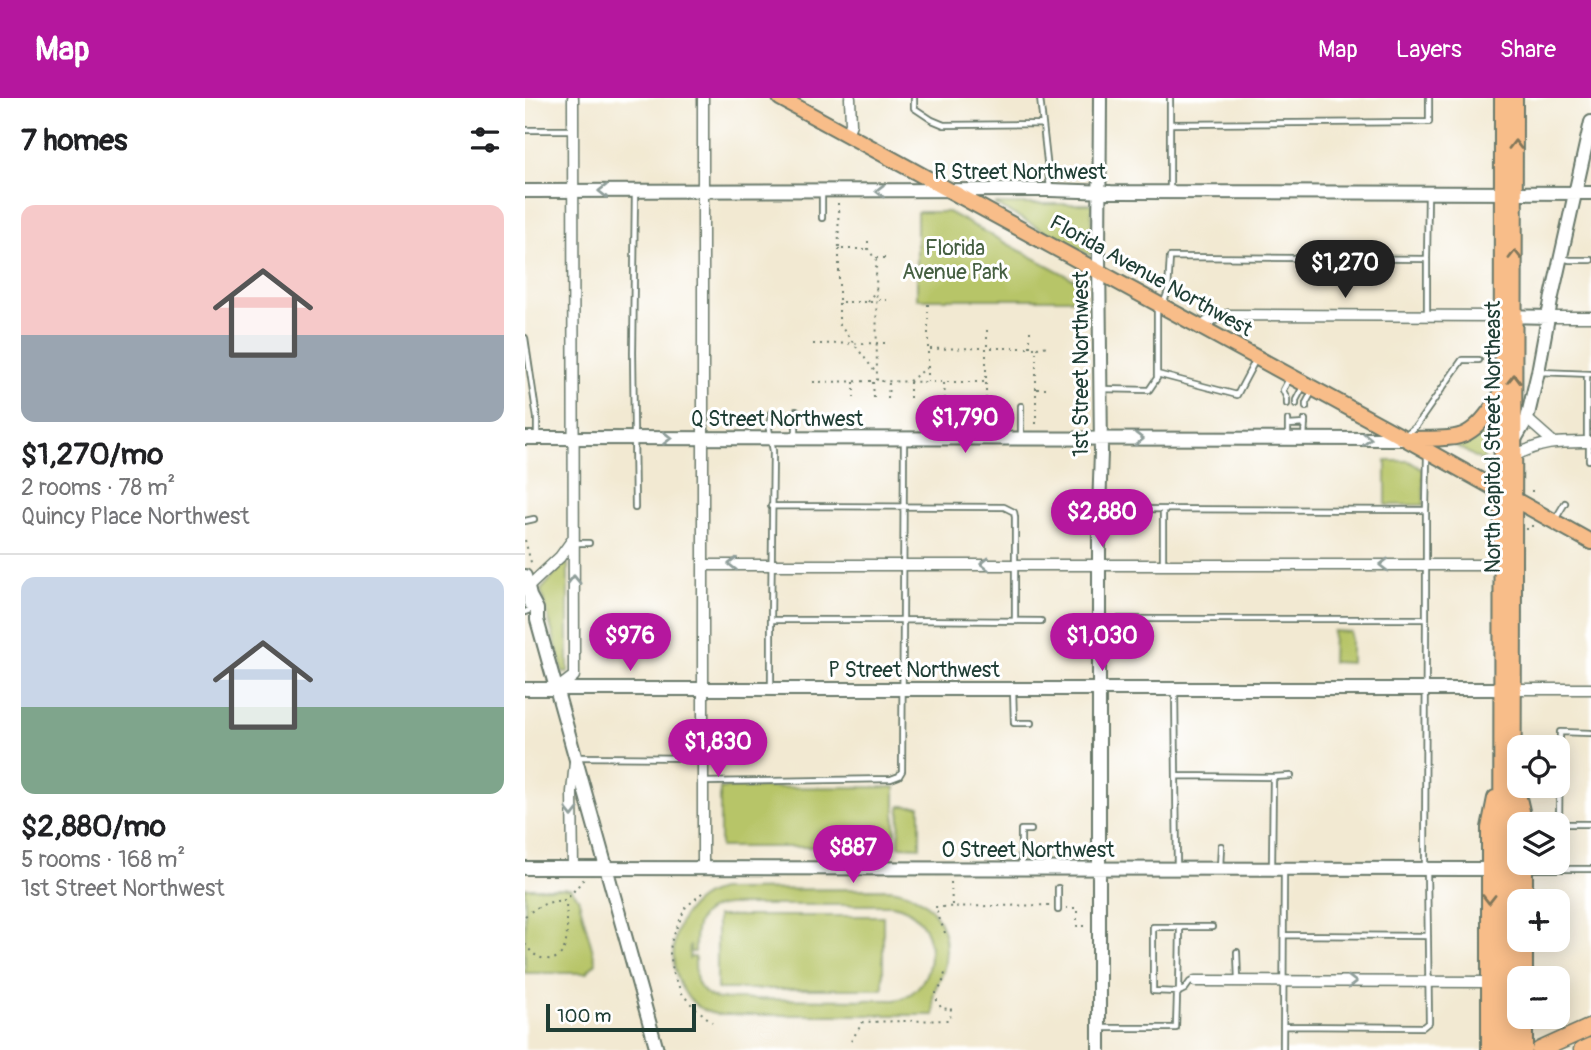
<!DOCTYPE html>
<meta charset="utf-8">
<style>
:root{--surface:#fff;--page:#f2f2f2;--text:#202124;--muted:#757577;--line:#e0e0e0;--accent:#b5179e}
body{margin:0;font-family:Pangolin,sans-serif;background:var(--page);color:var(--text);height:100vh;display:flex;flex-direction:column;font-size:26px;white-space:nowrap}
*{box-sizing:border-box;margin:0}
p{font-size:23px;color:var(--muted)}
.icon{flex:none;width:38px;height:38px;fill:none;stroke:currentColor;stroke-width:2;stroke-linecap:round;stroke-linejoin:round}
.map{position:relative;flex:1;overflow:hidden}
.details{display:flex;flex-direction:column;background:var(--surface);width:525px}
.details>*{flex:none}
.tools{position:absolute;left:982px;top:637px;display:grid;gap:14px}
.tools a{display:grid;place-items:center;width:63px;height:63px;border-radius:14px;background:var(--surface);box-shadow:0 4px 18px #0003;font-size:35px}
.scale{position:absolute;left:21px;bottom:18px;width:150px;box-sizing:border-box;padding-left:7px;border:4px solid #1f3d34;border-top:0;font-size:19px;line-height:24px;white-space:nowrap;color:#1f3d34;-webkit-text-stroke:5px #fff;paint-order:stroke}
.price{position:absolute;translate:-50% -60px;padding:0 16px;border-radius:24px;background:var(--accent);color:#fff;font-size:23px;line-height:46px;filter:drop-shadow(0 2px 4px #0008)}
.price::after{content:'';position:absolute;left:50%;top:42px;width:21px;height:16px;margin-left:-10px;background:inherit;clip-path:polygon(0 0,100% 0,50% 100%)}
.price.current{background:#222;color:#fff}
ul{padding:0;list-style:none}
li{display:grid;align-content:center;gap:14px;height:371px;padding:0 21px}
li+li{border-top:2px solid var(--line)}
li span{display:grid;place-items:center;height:217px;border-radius:14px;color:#555}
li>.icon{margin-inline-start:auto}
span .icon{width:126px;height:126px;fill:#fffc;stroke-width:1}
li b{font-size:30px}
h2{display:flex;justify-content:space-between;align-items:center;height:84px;padding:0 21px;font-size:30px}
header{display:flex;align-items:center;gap:42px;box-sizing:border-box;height:98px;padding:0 35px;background:var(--accent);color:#fff}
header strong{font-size:33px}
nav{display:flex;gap:38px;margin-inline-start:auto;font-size:24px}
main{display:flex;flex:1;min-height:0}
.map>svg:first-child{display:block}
.green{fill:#b7c567;stroke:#6b814e;stroke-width:2;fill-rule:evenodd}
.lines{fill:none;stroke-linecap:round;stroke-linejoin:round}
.service-casing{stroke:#69796b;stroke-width:8}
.minor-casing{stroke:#69796b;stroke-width:13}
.tertiary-casing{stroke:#69796b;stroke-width:16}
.primary-casing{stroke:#69796b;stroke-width:18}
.trunk-casing{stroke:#69796b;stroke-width:19}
.path{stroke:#69796b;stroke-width:2;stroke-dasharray:2 5;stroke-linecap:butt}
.service{stroke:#fff;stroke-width:4.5}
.minor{stroke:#fff;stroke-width:10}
.tertiary{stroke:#fff;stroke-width:12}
.primary{stroke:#f8bd89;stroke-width:14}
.trunk{stroke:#f8bd89;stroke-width:16}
.oneway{stroke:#81775a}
.oneway2{stroke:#8f9e9a}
.labels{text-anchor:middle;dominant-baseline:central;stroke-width:6;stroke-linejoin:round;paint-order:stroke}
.street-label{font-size:21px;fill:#1f3d34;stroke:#fff}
.park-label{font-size:21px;fill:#455f41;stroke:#fff}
</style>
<header>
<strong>Map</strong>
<nav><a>Map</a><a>Layers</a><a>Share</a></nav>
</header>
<main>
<section class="details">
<h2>7 homes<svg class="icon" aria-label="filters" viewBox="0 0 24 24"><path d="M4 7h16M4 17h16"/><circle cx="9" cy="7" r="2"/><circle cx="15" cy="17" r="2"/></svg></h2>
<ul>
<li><span style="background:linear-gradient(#f6c9c9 60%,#9aa5b1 0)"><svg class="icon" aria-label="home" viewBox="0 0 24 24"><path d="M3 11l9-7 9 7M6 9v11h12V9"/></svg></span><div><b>$1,270/mo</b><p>2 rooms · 78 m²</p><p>Quincy Place Northwest</p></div></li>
<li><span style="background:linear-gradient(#c9d6e8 60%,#7fa58c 0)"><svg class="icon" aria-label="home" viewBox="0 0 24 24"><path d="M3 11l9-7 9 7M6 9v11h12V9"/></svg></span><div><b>$2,880/mo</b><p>5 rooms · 168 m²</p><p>1st Street Northwest</p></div></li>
</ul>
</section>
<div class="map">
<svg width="1066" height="952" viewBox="0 0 1066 952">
<rect width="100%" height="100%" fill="#fff"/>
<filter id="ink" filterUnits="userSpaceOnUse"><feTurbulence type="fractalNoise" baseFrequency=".0143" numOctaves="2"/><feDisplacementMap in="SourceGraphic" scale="14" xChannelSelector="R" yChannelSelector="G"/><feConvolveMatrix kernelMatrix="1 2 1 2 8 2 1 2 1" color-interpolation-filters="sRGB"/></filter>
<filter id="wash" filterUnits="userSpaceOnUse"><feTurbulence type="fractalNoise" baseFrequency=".00686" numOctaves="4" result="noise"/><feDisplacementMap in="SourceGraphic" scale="28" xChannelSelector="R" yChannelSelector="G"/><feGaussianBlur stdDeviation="1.57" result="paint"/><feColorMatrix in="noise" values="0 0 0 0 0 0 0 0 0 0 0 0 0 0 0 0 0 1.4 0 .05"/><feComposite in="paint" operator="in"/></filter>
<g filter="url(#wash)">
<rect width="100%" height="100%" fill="#f2e9d2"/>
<path class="green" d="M 469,106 L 567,106 L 566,158 Z
M 392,114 L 423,114 L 554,184 L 553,201 L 392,201 Z
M 957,330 L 959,332 L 959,364 L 928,346 Z
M 861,363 L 884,363 L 898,372 L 899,407 L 861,407 Z
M 39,466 L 43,466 L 43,574 L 38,574 L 16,492 Z
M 808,533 L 826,534 L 826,565 L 807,564 Z
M 370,689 L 370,749 L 195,749 L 195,690 Z
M 375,708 L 395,708 L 395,749 L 374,748 Z
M 0,790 L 45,790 L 53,799 L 71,865 L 61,875 L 0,875 Z
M 364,791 C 403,795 426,825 420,864 C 419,877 412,884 409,895 C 407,901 409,910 409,917 L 197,917 C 135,911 130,808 195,792 ZM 203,807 L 366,807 C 418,814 417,894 370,902 L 192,901 C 170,893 170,880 170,859 L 165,859 L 164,862 L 165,846 L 165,854 L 170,854 C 170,827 171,810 203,807 Z
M 192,818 L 358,818 L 358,891 L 192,891 Z"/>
</g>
<g filter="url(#ink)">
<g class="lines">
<g class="service-casing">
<path id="service" d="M 389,0 L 389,10 L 407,22 L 419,27 L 518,26
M 515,0 L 525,90
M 645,26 L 904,24 L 904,0
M 0,32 L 48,32
M 645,93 L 645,0
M 297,120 L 297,94
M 902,160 L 903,96
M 1037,160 L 1045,162 L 1066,162
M 639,204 L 643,193 L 645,159 L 902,161 L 902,217
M 0,240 L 12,320 L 12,340
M 1014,274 L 1066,276
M 632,276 L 712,297 L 730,263
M 576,291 L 624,292 L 632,280 L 632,208
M 762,306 L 762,301 L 758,292 L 765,279
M 771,306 L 771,302 L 779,287
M 496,308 L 496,339
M 781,309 L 781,305 L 788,292
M 271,313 L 271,339
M 246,315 L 244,331 L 248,353 L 246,522
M 763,322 L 763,340
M 763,327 L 780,326
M 881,336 L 891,328 L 937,262 L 954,262
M 779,340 L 780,322
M 1062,344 L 1062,276
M 1064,345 L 1064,362
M 246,408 L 479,409 L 489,414 L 490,419 L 490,523
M 110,410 L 108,255 L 110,94
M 576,411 L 901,412 L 901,521
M 638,412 L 638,467
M 901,412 L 902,357
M 1031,420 L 1040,405
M 0,423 L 9,421
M 49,445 L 64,445
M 0,514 L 5,512
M 575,521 L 901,521 L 900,770
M 246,588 L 246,522 L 378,522 L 379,341
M 488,591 L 489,625 L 506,625
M 650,592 L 652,769
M 1066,635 L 1035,634 L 1034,726 L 1066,726
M 52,659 L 176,660
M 651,678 L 748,679
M 178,684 L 366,681 L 374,678 L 377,673 L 378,522 L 516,523
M 496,770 L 496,732 L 506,732
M 695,770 L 696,748
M 747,770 L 748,679 L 766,678
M 1004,771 L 1066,771
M 533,790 L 533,812
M 628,829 L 655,829 L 654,894 L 628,893 Z
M 655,829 L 687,829
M 759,837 L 903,838
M 712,854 L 713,882
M 758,928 L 898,929 L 904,924 L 902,772
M 576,930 L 651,930 L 652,897 L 654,894 L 660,891 L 665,884 L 669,884
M 758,952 L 759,772"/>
</g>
<g class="minor-casing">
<path id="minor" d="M 322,36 L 326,26 L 325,0
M 1024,219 L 1066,219
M 676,229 L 687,221 L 703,217 L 977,218
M 1002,321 L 1028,344
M 989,358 C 1018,343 1034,344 1066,344
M 178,467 L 976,467
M 3,489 L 35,459 L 48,441
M 32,591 L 49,578 L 48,0
M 988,591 L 1066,591
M 48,770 L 47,694 L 50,664
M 178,771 L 178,0
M 670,883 L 964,884"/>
</g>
<g class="tertiary-casing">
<path id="tertiary" d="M 0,93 L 525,92 L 586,94 L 1066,95
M 982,218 L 1024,219
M 0,340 L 881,341
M 989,343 L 1002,321 L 1013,274 L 1026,203 L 1066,24
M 0,478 L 5,498 L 5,505
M 5,498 L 12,511 L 12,522 L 132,952
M 0,591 L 984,591
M 0,770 L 964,771
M 574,952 L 574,411 L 576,354 L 574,156 L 575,0"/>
</g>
<g class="primary-casing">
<path id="primary" d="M 255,0 L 881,341 L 1066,444
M 883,341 C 938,340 945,345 976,296
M 994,700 L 1000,726
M 1000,803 L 1000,765
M 1000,842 L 1000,880
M 988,951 L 990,0
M 964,952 L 964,730 L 970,700
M 976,952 L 977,0
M 1000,952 L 1000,919"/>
</g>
<g class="trunk-casing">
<path id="trunk" d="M 1015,952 L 1066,929
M 1057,952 L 1066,948"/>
</g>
<path class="path" d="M 313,105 L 314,151 L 342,151
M 343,143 L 343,151 L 351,162 L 352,283 L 403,284
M 314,151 L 314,204 L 350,204
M 351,160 L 362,160
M 353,202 L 362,202
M 343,204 L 351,192
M 314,205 L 314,226 L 351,275
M 677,207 L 682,212
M 462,232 L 462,249
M 288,246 L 362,245
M 505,249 L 505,232
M 403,250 L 403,204
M 512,250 L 523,248
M 384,283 L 402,270
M 288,284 L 351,283
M 329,284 L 329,300
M 348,284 L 349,300
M 385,284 L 385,300
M 459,284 L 403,284 L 403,251 L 460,250
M 419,285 L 420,300
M 512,291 L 523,291
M 363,301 L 364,284
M 461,329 L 461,250 L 511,250 L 511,329
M 1007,392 L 1007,394
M 1007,427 L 1007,429
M 1002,430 L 1002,432
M 0,442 L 7,468
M 426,784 L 427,807
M 177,795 L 160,810 L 146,844 L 145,855 L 149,879 L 158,897 L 167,907 L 187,924
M 541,810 L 552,810 L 552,828 L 562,828
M 0,818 C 14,807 24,803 41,802 L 59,781
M 420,835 L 410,809 L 525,807
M 0,846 C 5,853 12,861 22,861 C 49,864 41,819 41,802
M 326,943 L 338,924 L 425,922 L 426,910 L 417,911 L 412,903 L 411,895 L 417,887 L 420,875"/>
<use href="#service" class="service"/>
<use href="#minor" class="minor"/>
<use href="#tertiary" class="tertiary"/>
<use href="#primary" class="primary"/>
<use href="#trunk" class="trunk"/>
</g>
<defs><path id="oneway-chevron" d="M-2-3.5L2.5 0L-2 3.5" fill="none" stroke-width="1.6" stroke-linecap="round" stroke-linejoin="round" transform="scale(1.75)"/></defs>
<g class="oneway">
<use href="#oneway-chevron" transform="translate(990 47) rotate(-90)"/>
<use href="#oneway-chevron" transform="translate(990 157) rotate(-90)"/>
<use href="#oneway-chevron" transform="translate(989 281) rotate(-89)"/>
<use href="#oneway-chevron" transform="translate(964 801) rotate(90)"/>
</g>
<g class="oneway2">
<use href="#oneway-chevron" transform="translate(78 93) rotate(180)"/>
<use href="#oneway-chevron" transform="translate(355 93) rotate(180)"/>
<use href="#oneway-chevron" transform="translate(142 340)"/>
<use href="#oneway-chevron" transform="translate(614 341)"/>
<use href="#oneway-chevron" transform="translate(842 341) rotate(1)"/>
<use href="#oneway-chevron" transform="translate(208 466) rotate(180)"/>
<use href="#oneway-chevron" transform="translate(460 466) rotate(-180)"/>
<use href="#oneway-chevron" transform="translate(859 467) rotate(180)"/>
<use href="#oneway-chevron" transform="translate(49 482) rotate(-91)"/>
<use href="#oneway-chevron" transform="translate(47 714) rotate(90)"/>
<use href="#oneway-chevron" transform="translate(827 884)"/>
</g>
</g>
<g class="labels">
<g class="street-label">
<text x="495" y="74">R Street Northwest</text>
<text transform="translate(626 178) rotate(29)">Florida Avenue Northwest</text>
<text transform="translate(556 266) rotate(-90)">1st Street Northwest</text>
<text x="252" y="321">Q Street Northwest</text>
<text transform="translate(968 339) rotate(-90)">North Capitol Street Northeast</text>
<text x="389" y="572">P Street Northwest</text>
<text x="503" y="752">O Street Northwest</text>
</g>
<g class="park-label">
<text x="430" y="150">Florida<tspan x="430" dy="24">Avenue Park</tspan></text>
</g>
</g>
</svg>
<div class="tools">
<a><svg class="icon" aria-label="locate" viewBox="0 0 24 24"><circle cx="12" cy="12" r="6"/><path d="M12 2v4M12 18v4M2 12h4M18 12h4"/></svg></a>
<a><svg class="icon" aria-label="layers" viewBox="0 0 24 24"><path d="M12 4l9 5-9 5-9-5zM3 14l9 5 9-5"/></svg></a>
<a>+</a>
<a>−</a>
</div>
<div class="scale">100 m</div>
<b class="price current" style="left:820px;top:202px">$1,270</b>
<b class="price" style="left:440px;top:357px">$1,790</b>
<b class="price" style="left:577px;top:451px">$2,880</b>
<b class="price" style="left:105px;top:575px">$976</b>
<b class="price" style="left:577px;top:575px">$1,030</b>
<b class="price" style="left:193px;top:681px">$1,830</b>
<b class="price" style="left:328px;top:787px">$887</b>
</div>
</main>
